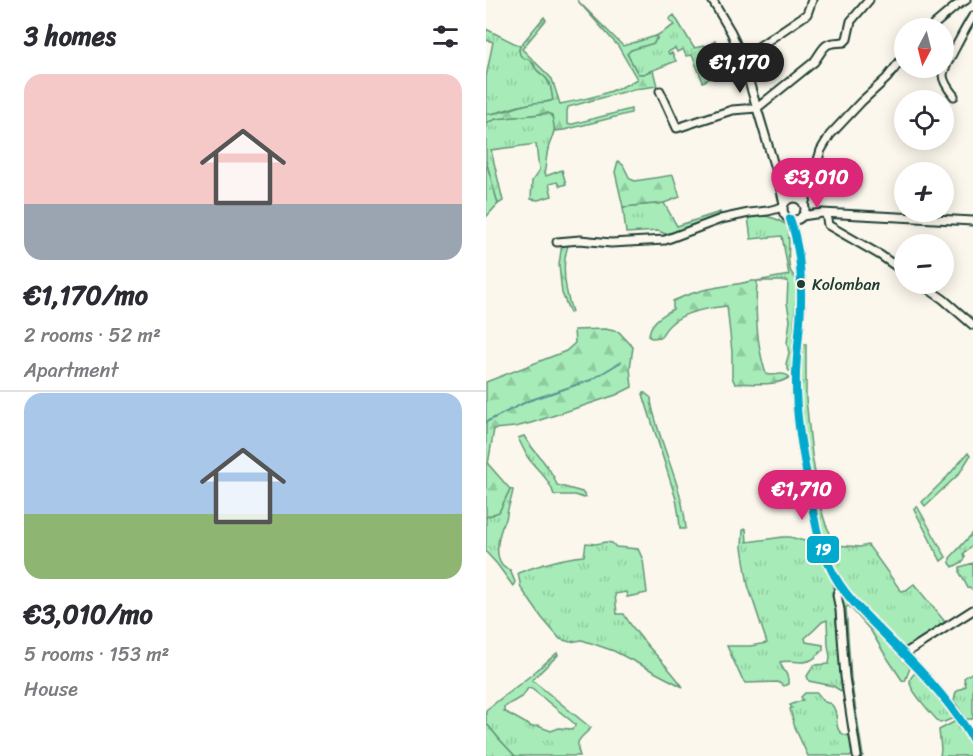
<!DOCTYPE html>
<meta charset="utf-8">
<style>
:root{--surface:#fff;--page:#f2f2f3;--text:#2b2b33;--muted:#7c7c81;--line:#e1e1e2;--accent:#db2777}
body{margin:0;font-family:Sriracha,sans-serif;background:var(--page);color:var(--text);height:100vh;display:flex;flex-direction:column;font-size:22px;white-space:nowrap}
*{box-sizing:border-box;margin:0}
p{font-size:20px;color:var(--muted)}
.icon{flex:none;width:33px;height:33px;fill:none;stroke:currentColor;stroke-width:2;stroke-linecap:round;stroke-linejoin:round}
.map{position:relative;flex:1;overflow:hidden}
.details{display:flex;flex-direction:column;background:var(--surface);width:486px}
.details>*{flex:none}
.needle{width:39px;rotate:187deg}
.buttons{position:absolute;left:408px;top:18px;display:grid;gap:12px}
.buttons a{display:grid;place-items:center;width:60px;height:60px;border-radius:50%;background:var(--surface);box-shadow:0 3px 15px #0003;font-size:30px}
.price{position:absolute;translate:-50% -51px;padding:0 14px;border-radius:21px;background:var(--accent);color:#fff;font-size:20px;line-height:39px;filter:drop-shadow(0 2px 3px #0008)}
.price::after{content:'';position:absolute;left:50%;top:36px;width:18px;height:14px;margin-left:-9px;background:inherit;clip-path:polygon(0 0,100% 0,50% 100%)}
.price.current{background:#222;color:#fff}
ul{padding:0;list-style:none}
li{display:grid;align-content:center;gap:12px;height:318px;padding:0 24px}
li+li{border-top:2px solid var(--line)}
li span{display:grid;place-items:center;height:186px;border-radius:18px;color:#555}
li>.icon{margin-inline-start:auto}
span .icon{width:108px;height:108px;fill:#fffc;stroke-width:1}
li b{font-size:26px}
h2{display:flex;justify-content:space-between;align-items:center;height:72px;padding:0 24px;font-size:26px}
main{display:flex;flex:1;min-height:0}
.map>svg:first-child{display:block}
.grass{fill:url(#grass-tufts);stroke:#639476;stroke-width:1.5;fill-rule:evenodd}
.forest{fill:url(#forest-firs);stroke:#639476;stroke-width:1.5}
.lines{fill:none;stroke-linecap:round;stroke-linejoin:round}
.stream{stroke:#589594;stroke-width:2}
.street-casing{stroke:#1f3d34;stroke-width:11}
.street{stroke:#fbf7ec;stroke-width:7}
.bus-1-casing{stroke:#fbf7ec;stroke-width:12}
.bus-1{stroke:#00a9ce;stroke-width:8}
.bus-dot{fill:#1f3d34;stroke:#fbf7ec;stroke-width:2}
.labels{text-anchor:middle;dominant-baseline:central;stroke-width:6;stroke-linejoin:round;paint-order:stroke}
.bus-label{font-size:16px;fill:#1f3d34;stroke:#fbf7ec;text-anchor:start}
.line-badge{stroke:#fbf7ec;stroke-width:2}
.badge-label{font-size:16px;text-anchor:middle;font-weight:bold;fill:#fff}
</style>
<main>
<section class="details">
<h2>3 homes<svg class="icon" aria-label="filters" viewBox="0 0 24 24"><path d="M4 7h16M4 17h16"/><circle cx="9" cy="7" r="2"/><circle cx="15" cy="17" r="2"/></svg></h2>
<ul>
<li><span style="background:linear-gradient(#f6c9c9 70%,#9aa5b1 0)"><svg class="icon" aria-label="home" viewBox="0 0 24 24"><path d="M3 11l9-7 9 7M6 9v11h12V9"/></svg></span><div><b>€1,170/mo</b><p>2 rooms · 52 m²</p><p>Apartment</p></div></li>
<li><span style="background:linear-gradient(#a9c7e8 65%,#8fb573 0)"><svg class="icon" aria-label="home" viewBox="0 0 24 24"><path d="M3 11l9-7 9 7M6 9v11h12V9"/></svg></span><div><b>€3,010/mo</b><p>5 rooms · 153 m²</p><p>House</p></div></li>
</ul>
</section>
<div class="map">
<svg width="487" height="756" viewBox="0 0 487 756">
<defs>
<pattern id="grass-tufts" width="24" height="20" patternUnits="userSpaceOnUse" patternTransform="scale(1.5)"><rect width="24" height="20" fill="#a7ecb8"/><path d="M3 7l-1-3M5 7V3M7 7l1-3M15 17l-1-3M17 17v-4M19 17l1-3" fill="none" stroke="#8fcb9f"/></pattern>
<pattern id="forest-firs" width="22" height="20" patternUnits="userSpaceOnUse" patternTransform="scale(1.5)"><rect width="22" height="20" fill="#a7ecb8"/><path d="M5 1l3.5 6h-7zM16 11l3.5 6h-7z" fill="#8fcb9f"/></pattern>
</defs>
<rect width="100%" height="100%" fill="#fbf7ec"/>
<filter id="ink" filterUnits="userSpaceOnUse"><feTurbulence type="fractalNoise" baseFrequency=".0167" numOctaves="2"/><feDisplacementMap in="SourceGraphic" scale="12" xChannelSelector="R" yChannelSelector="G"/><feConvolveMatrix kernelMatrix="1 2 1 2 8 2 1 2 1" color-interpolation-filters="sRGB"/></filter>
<g filter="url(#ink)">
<path class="grass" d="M 188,15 L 208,48 L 223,45 L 229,41 L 233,51 L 222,58 L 231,75 L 217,82 L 206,55 L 200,56 L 197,49 L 191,52 L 189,48 L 182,52 L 183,54 L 186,53 L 190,61 L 157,74 L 152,74 L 141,53 L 145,50 L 171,39 L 170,36 L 188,25 L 183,19 Z
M 0,29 L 34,46 L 33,50 L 37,58 C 46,59 46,64 51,70 C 53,73 56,74 59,77 C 65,83 66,92 67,100 C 59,104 48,102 38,105 C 25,107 13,114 0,114 L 0,77 L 7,42 L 1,40 L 0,42 Z
M 63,113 C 74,126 66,135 62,149 C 60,157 60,166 58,174 L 60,176 L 76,170 L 80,184 L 74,186 L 71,182 L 63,184 L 66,196 L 52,200 L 45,199 L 46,181 L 53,171 L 50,144 L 5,150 L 17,201 L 12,204 L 0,161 L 0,123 L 10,119 Z
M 178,203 L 191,226 L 234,212 L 235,217 L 196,232 L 181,235 L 173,231 L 140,233 L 137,207 Z
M 280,216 L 290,219 L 301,225 C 306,240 299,258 305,272 C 307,275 309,278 311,281 L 305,371 L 303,371 L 300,364 L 303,353 L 301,343 L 304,320 L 301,303 L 302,281 L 271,281 L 303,275 L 296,236 L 265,239 L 262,217 Z
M 317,344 L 320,344 L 320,399 L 326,455 L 335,509 L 340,525 L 350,545 L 374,547 L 382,545 L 415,591 L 420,590 L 428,584 L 460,623 L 425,646 L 420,647 L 416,646 C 397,627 368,601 354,578 C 335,546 331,508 324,472 C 320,450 314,422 314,399 C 313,381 316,362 317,344 Z
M 158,392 L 165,398 C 165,408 169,416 171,425 C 181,460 197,492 200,528 L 199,529 L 194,529 L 193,516 L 190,499 L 157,394 Z
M 38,436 C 48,453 65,466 71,485 L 96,492 L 100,497 L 98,498 L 89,495 L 68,495 C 64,478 50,470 41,456 C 38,450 35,444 32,438 Z
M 24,489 L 27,490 C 26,497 24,502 22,509 C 21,512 21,515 20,519 C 19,522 17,524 16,527 C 11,541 7,566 24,570 L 29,582 L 27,586 L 11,564 L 0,552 L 0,517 L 13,512 Z
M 431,506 L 460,557 L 455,561 L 428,509 Z
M 260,529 L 261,542 L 297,537 L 304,537 L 318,541 L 329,538 L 347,583 L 351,611 L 357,692 L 347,686 L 323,681 L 321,676 L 328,665 L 343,664 L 344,657 L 342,645 L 341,620 L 336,622 L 328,630 L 319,638 L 320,642 L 337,645 L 337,650 C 333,653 330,658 325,660 C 315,665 305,659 294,662 C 296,671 303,672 302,684 L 298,686 L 292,682 L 259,683 L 256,679 L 241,646 L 264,646 L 281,643 L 262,585 L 256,547 L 257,530 Z
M 487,533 L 487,546 L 478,553 L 479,557 L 478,561 L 467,567 L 464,563 L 464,558 Z
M 120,542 L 126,543 L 130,547 L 152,549 L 157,560 L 161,593 L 141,597 L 140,592 L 129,594 L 131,614 L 138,614 C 153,641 179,661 197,687 L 128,651 L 96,640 L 84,642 L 74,639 L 56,618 L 35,588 L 32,573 C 53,565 76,558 98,556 L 100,543 L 110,544 Z
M 487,563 L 487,589 L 482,588 L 474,573 L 474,567 Z
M 355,593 L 387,629 L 424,668 L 419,681 L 416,680 L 398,653 L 385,631 L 363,606 L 360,607 L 365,679 L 377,756 L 373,756 L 363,700 L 354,595 Z
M 71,653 L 72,655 L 46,680 L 105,728 C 94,739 88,740 94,756 L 29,756 L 14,740 L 0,723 L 0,710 L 44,676 ZM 42,688 L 46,689 L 89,724 L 89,726 L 86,729 L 73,728 L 65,731 L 52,726 L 46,727 L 18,711 L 18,707 L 37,696 Z
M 487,672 L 487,719 L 480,719 L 468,701 L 470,692 L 480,686 L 478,678 Z
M 429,673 L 455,700 L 468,718 L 458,722 L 454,723 C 448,717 423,689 424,682 C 424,677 426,676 429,673 Z
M 319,693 L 331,693 C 334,695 335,699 338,701 C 342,705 342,701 346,705 C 356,716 343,733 364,736 L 367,756 L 322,756 L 309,728 L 304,709 L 306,708 L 304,705 L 317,700 L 315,697 Z
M 470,721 L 487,748 L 487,756 L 454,756 L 455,749 L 453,730 Z"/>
<path class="forest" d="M 91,0 L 137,46 L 170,36 L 171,38 L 168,43 L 145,50 L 141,54 L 152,74 L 157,74 L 167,70 L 171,86 L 148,89 L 82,107 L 81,111 L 81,123 L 83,125 L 145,109 L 145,113 L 78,130 L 69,131 L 66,115 L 62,113 L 10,119 L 0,123 L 0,114 C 16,115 32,105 48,103 C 55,102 61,103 67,100 L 64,83 L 60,78 L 50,69 L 48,64 L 42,59 L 37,58 L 34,55 L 33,50 L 34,46 L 58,17 L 60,20 L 36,49 L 66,79 L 74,104 C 100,99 128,93 151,79 L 132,46 Z
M 0,161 L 12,204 L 0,217 Z
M 132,161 L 137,165 L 144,179 L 149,181 L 187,175 L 194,197 L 178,203 L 137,207 L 129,172 Z
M 76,243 L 83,243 C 74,265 79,290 86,312 L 84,313 L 76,293 L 73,265 Z
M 265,281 L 271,281 C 269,313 270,344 280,374 C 289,378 294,370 304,377 C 287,388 268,382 249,384 L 246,377 L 246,352 L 241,306 C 217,309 187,312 175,337 L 166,338 L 163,337 C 163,322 176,316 187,309 L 187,301 C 200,295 214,290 228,288 C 241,285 251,285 265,281 Z
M 119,329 L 133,332 L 147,347 L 144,368 L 146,387 L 130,395 L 45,423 L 29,427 L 8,429 L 2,464 L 24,489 L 13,512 L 0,517 L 0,382 L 80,351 L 89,343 L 88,330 Z
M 482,453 L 484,456 L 473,474 L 439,506 L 436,502 L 461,477 Z
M 0,723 L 14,740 L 29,756 L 0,756 Z"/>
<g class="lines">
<path class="stream" d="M 0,422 L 42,401 L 105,380 L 135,362"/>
<g class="street-casing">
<path id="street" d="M 226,0 L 245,32 L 256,58 L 293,182 L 298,204
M 444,28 L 470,6 L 480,0
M 256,58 L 321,14 L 326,0
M 174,91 L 191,128 L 246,110 L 271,108 L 328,62 C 332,57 337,47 341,45 C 346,42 353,43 358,42 L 361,39 L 365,21 L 383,0
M 468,96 C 464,91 457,82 457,75 C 457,69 482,24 487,16
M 293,182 L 306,198
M 310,198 L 324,183
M297 209a11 11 0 1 1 22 0a11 11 0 1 1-22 0Z
M 318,205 L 335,150 L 344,135 L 375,102 L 401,78 L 418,56
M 340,214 L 342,225 L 394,255 L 418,272
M 316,216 L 336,213 L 487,221
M 304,219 C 306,226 309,233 310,241 C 314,257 315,274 315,291 C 316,318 311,345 310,373 C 309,409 315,445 322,481 C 327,511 331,542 345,569 C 358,597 385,620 406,642 C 436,671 466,703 487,740
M 71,242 L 94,240 L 125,243 L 179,240 L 235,219 L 263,213 L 282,211 L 297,207
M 435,284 L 457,299 L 487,325
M 354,584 L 351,595 L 354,610 L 359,677 L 371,756
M 418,654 L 487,610"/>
</g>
<use href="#street" class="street"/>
<g class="bus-1-casing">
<path id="bus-1" d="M 304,219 C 306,226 309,233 310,241 C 314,257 315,274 315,291 C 316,318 311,345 310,373 C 309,409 315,445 322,481 C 327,511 331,542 345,569 C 358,597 385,620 406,642 C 436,671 466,703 487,740"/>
</g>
<use href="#bus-1" class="bus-1"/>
</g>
</g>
<circle class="bus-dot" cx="315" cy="284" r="5"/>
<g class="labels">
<g class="bus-label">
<text x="326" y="284">Kolomban</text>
</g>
</g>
<rect class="line-badge" x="320" y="535" width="34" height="29" rx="6" fill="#00a9ce"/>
<g class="badge-label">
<text x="337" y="555">19</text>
</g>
</svg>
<div class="buttons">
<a><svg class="needle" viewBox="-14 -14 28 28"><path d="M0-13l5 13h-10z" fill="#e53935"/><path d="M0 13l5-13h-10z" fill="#7c7c81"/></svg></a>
<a><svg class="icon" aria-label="locate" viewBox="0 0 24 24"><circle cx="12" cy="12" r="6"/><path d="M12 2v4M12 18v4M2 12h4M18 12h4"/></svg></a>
<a>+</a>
<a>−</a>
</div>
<b class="price current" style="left:254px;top:94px">€1,170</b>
<b class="price" style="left:331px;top:209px">€3,010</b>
<b class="price" style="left:316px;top:521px">€1,710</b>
</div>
</main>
